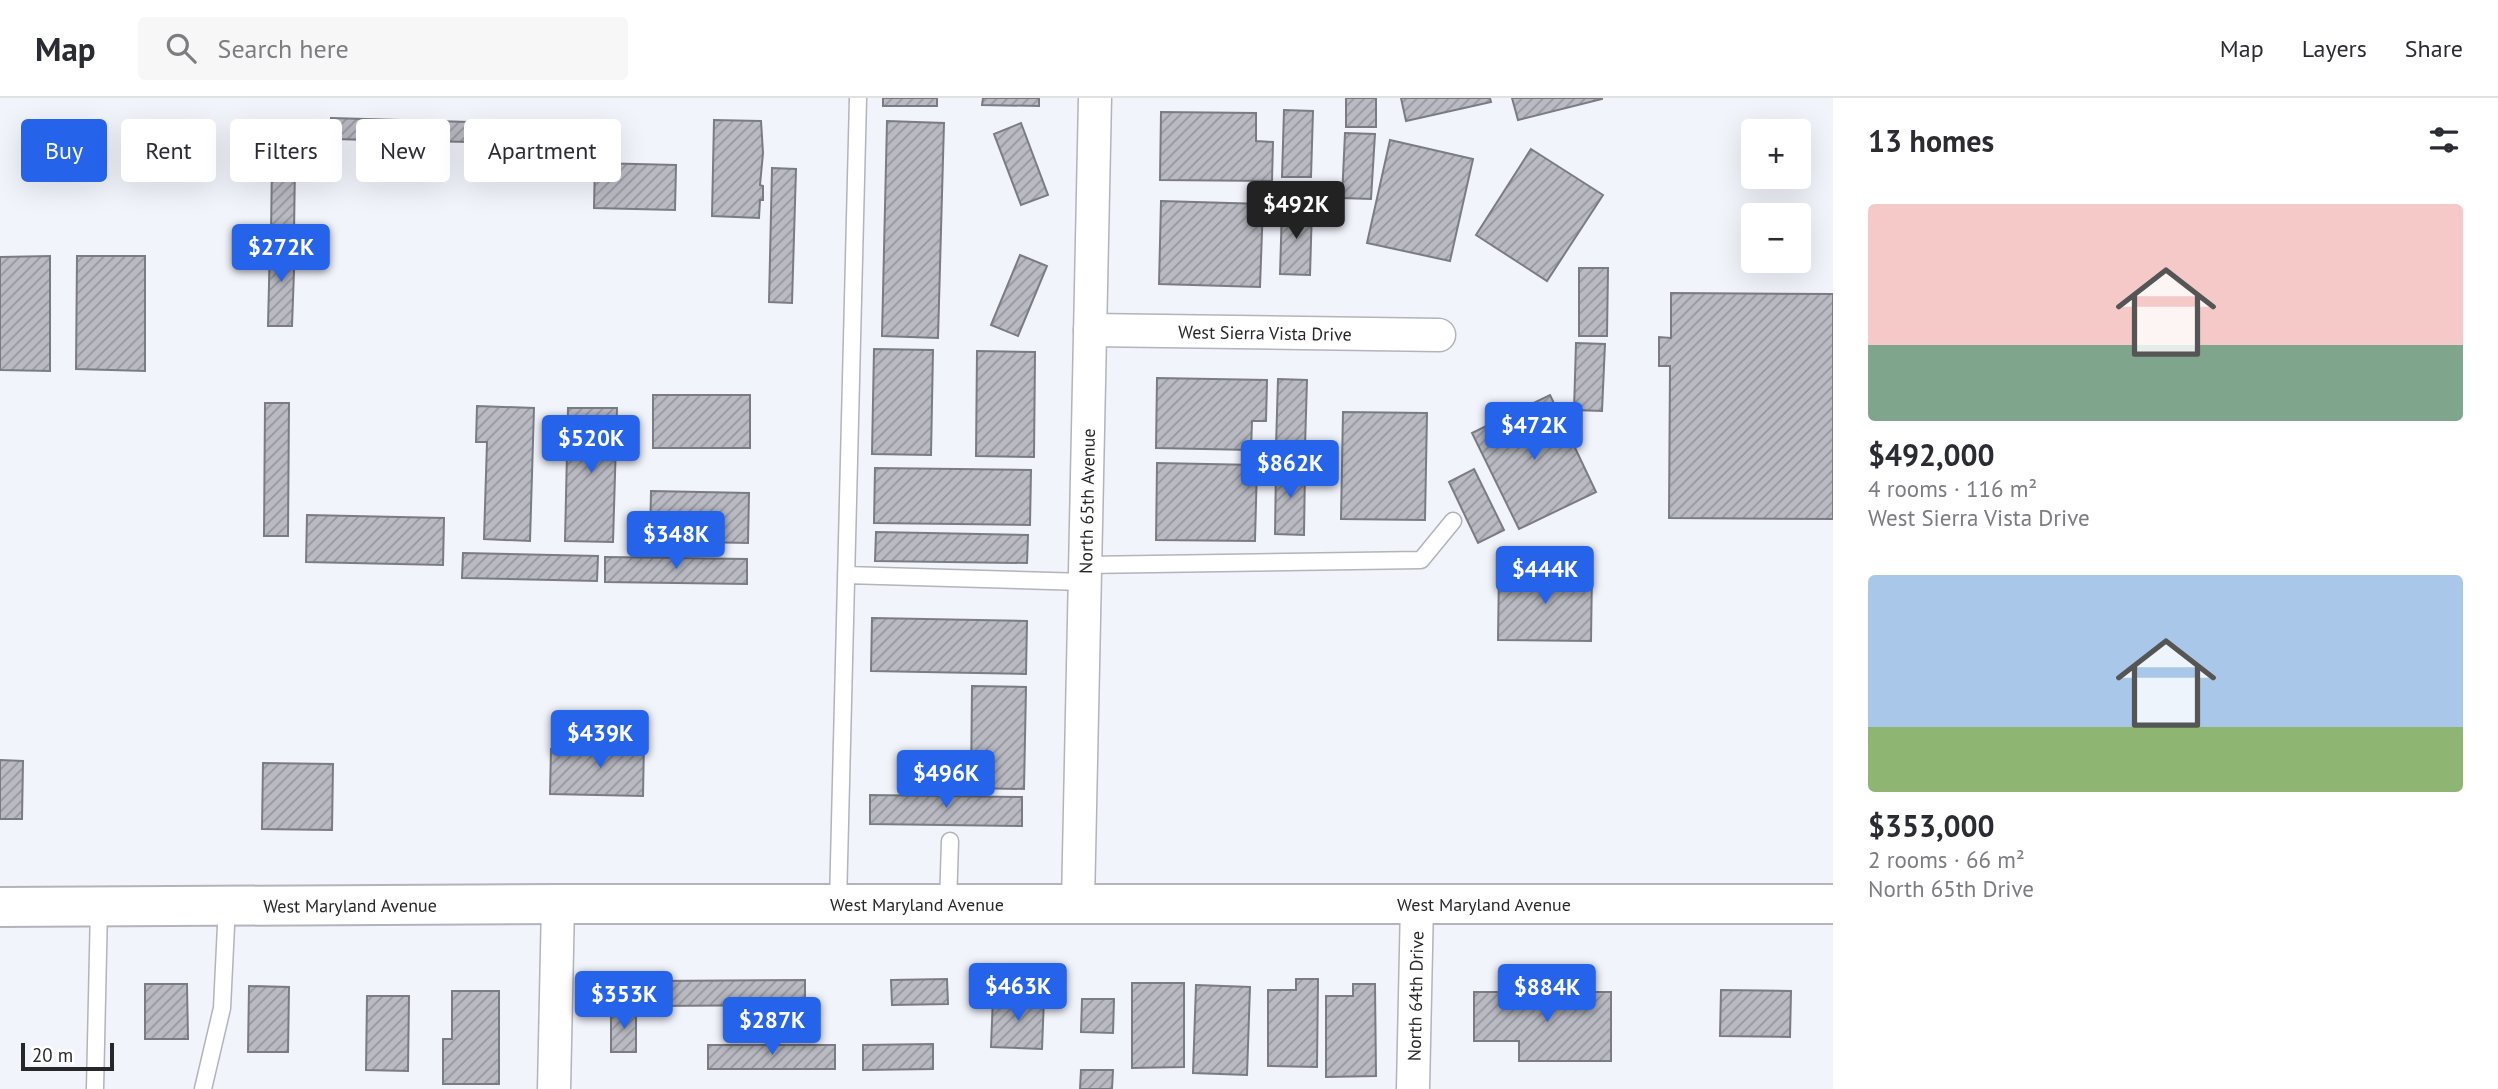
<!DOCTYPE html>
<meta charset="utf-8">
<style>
:root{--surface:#fff;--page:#f7f7f7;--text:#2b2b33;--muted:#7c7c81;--line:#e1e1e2;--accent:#2563eb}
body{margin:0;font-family:"PT Sans",sans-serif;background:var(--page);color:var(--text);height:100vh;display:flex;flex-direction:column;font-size:26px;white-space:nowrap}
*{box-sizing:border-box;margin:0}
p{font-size:23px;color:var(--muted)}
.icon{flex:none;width:38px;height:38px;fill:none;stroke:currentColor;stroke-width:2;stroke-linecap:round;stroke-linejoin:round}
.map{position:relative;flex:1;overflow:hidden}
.details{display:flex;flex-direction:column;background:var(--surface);width:665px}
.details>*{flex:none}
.top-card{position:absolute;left:21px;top:21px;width:665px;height:63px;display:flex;gap:14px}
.buttons{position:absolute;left:1741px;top:21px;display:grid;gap:14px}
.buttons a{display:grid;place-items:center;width:70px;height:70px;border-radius:7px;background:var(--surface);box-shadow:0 7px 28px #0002;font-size:35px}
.scale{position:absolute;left:21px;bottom:18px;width:93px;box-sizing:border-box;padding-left:7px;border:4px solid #27272a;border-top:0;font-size:19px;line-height:24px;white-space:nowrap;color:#27272a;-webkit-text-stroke:5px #fff;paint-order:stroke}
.price{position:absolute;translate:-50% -60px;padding:0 16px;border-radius:7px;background:var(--accent);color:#fff;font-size:23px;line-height:46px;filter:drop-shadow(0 2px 4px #0008)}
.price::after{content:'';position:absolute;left:50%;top:42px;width:21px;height:16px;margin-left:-10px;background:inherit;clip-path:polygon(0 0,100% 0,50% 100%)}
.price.current{background:#222;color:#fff}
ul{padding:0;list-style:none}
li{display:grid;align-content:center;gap:14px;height:371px;padding:0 35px}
li span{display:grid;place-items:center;height:217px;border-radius:7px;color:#555}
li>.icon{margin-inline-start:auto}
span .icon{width:126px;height:126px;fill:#fffc;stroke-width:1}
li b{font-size:30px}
h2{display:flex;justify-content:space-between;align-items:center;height:84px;padding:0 35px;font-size:30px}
.tag{padding:0 24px;border-radius:7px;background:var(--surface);box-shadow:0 7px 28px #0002;font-size:24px;line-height:63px}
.tag.current{background:var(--accent);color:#fff}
header{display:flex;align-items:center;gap:42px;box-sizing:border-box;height:98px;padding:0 35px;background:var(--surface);border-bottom:2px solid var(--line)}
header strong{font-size:33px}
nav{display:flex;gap:38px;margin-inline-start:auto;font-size:24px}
.search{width:490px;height:63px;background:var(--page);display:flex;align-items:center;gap:18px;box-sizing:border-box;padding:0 24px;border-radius:7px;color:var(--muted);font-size:26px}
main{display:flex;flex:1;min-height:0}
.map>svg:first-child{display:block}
.building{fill:url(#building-hatch);stroke:#7b7c83;stroke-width:2}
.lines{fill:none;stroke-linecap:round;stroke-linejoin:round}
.lane-casing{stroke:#b2b3bb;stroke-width:19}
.street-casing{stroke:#b2b3bb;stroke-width:35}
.secondary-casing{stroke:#b2b3bb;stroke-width:42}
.lane{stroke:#fff;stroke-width:16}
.street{stroke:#fff;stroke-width:32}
.secondary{stroke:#fff;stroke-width:38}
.labels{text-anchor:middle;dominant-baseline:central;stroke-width:6;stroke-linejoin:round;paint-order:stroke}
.street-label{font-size:18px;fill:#27272a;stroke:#fff}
</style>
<header>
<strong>Map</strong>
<div class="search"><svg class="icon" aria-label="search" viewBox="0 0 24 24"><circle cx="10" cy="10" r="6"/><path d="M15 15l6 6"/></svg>Search here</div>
<nav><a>Map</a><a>Layers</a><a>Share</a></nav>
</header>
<main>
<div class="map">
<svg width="1833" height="991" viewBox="0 0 1833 991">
<defs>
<pattern id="building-hatch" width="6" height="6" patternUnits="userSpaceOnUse" patternTransform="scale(1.75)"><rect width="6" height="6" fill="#b9bac2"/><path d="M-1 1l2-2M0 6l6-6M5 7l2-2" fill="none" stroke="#96979e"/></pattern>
</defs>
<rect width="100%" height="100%" fill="#f2f4fc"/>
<path class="building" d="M 883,0 L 937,0 L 937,8 L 883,8 Z
M 983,0 L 1039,0 L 1039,8 L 982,7 Z
M 1346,0 L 1376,0 L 1376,29 L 1346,29 Z
M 1401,0 L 1490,0 L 1491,4 L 1406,23 Z
M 1512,0 L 1602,0 L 1602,1 L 1518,22 Z
M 1284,12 L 1313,13 L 1311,79 L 1282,79 Z
M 1161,14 L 1256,15 L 1256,43 L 1273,44 L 1272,83 L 1160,82 Z
M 331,20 L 469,24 L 469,44 L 331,41 Z
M 714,22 L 761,23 L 763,55 L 760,87 L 763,88 L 763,102 L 760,102 L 759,120 L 712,118 Z
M 887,23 L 944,25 L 938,240 L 882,238 Z
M 1021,25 L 1048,97 L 1021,107 L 994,36 Z
M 1345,35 L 1375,36 L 1371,101 L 1342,100 Z
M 1390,42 L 1473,61 L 1450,163 L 1367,145 Z
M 1531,51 L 1603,97 L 1547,183 L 1476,137 Z
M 272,64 L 295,64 L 294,137 L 271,136 Z
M 595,65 L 676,67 L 675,112 L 594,110 Z
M 772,70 L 796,71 L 792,205 L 769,204 Z
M 1161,103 L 1263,106 L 1260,189 L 1159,186 Z
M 1282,110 L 1312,110 L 1310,177 L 1280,176 Z
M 270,145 L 295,145 L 292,228 L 268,228 Z
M 1020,157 L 1047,168 L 1018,238 L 991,227 Z
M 50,158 L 50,273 L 0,272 L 0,159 Z
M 77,158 L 145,158 L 145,273 L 76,271 Z
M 1579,170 L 1608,170 L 1607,238 L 1579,238 Z
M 1671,195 L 1833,196 L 1833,421 L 1669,420 L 1670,268 L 1659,268 L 1659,239 L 1671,240 Z
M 1576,245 L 1605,246 L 1602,313 L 1574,312 Z
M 874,251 L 933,252 L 931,357 L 872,356 Z
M 977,253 L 1035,254 L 1034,359 L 976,358 Z
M 1157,280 L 1267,282 L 1266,323 L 1252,323 L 1251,352 L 1156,350 Z
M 1278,281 L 1307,282 L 1305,349 L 1276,348 Z
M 653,297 L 750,297 L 750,350 L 653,350 Z
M 1550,297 L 1596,394 L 1519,431 L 1472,335 Z
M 265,305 L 289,305 L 288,438 L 264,438 Z
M 477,308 L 534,310 L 530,443 L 484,441 L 487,344 L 476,344 Z
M 568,310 L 617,310 L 613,444 L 565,443 Z
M 1343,314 L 1427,315 L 1425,422 L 1341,421 Z
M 1157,365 L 1257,367 L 1255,443 L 1156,442 Z
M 1276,368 L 1305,369 L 1304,437 L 1275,436 Z
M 875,370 L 1031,372 L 1030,427 L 874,425 Z
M 1474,371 L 1504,432 L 1478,445 L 1449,384 Z
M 651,393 L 749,395 L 748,445 L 650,443 Z
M 307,417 L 444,420 L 443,467 L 306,464 Z
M 876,434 L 1028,437 L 1027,465 L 875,463 Z
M 463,455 L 598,458 L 597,483 L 462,480 Z
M 605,459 L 747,461 L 747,486 L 605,484 Z
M 1499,472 L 1592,473 L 1591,543 L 1498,542 Z
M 872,520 L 1027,523 L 1026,576 L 871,573 Z
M 972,588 L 1026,589 L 1024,691 L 971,690 Z
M 596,641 L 644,642 L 643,698 L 550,696 L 551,651 L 596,653 Z
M 0,662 L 23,663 L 22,721 L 0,721 Z
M 263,665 L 333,666 L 332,732 L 262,731 Z
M 870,697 L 1022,699 L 1022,728 L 870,726 Z
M 947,881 L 948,906 L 892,907 L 891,882 Z
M 1296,881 L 1318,881 L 1317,969 L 1268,968 L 1268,892 L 1296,892 Z
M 805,882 L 805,907 L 652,908 L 652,883 Z
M 1132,885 L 1184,885 L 1184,969 L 1132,970 Z
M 145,886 L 187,886 L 188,941 L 145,941 Z
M 1353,886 L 1375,886 L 1376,978 L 1326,979 L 1326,898 L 1353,898 Z
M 1196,887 L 1250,889 L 1247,977 L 1193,975 Z
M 249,888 L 289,889 L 288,954 L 248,954 Z
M 1721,892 L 1791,893 L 1790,939 L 1720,938 Z
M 452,893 L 499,893 L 499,986 L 443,986 L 443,941 L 452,941 Z
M 1474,894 L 1611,894 L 1611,963 L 1519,963 L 1519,943 L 1474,943 Z
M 367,898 L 409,898 L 408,973 L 366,972 Z
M 993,899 L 1044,900 L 1042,951 L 991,949 Z
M 1082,901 L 1114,901 L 1113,935 L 1081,934 Z
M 611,912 L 636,912 L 636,954 L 611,954 Z
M 933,946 L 933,971 L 863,972 L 863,947 Z
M 708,947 L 835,947 L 835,971 L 708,971 Z
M 1081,972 L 1113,972 L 1112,991 L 1080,991 Z"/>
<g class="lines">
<g class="lane-casing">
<path id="lane" d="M 1085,467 L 1421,462 L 1453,423
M 846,477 L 1085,484
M 838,805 L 858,0
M 948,806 L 950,743
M 95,991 L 99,809
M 203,991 L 222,910 L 227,807"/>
</g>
<g class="street-casing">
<g id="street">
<path id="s1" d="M 1090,232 L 1439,237"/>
<path id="s2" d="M 1078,805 L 1095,0"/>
<path d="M 554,991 L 558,806"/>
<path id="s3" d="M 1413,991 L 1417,805"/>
</g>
</g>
<g class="secondary-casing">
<g id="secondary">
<path id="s4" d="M 0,809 L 558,806 L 1833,806"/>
</g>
</g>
<use href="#lane" class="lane"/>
<use href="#street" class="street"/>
<use href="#secondary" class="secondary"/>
</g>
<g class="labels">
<g class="street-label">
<text stroke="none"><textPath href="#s1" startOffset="175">West Sierra Vista Drive</textPath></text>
<text stroke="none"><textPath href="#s2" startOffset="402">North 65th Avenue</textPath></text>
<text stroke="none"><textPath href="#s4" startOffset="1484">West Maryland Avenue</textPath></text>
<text stroke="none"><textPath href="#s4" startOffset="917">West Maryland Avenue</textPath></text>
<text stroke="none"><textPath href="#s4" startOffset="350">West Maryland Avenue</textPath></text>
<text stroke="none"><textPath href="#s3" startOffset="93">North 64th Drive</textPath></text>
</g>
</g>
</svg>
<div class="buttons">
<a>+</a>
<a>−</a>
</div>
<div class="scale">20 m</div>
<b class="price current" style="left:1296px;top:143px">$492K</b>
<b class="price" style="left:281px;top:186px">$272K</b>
<b class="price" style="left:1534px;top:364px">$472K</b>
<b class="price" style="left:591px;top:377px">$520K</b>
<b class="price" style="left:1290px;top:402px">$862K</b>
<b class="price" style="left:676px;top:473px">$348K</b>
<b class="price" style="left:1545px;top:508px">$444K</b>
<b class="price" style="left:600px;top:672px">$439K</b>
<b class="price" style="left:946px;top:712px">$496K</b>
<b class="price" style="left:1018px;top:925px">$463K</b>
<b class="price" style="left:1547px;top:926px">$884K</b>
<b class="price" style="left:624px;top:933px">$353K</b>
<b class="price" style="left:772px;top:959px">$287K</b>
<div class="top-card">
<a class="tag current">Buy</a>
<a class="tag">Rent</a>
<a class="tag">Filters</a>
<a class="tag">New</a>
<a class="tag">Apartment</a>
</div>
</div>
<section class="details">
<h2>13 homes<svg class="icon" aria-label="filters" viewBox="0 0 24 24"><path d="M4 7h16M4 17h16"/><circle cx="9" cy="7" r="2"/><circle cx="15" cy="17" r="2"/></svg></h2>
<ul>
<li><span style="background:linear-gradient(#f6c9c9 65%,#7fa58c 0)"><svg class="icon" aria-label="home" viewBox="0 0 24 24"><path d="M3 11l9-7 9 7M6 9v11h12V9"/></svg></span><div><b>$492,000</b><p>4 rooms · 116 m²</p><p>West Sierra Vista Drive</p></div></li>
<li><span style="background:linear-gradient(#a9c7e8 70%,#8fb573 0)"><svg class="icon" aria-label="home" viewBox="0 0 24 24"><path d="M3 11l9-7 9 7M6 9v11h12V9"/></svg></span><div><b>$353,000</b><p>2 rooms · 66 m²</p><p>North 65th Drive</p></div></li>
</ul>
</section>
</main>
